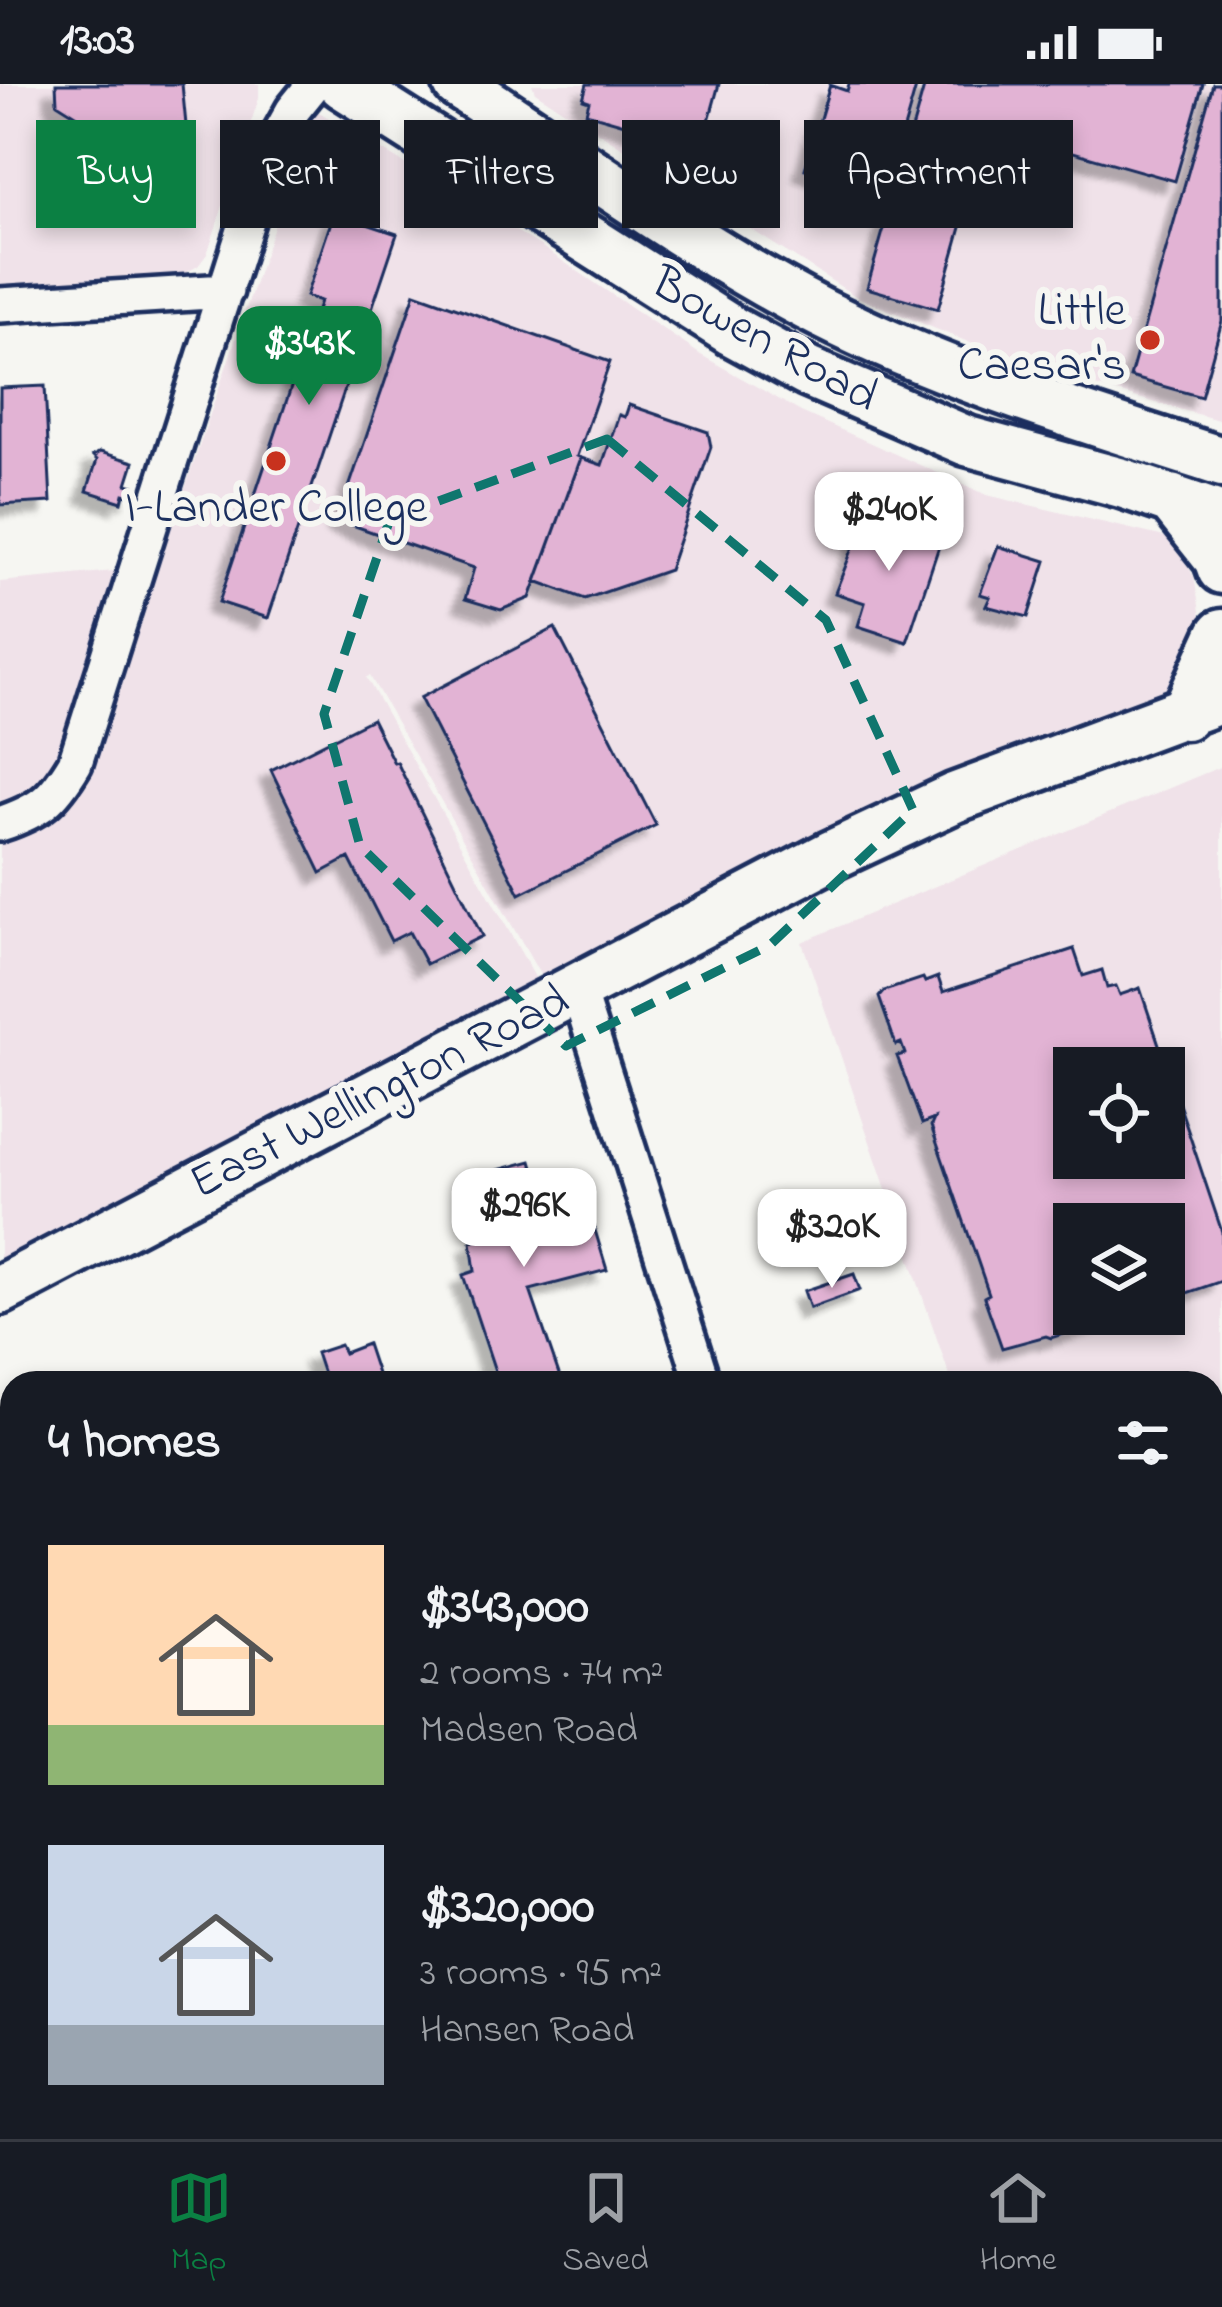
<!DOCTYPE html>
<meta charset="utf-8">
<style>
:root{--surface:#171b24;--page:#20242c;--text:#f1f3f6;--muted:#9ea1a6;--line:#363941;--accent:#0b8043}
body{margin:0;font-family:"Indie Flower",sans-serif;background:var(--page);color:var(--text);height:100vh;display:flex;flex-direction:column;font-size:45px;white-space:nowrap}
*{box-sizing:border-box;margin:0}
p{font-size:39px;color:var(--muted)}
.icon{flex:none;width:66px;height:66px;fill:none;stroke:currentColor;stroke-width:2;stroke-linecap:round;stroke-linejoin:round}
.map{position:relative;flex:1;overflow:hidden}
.side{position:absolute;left:0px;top:1287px;width:1224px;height:768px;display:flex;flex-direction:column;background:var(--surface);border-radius:36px 36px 0 0;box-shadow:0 6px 18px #0003}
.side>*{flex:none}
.hud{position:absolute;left:36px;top:36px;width:1152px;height:108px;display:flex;gap:24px}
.tools{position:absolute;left:1053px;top:963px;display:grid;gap:24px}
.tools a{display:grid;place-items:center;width:132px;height:132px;border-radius:0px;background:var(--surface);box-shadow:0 6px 18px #0003;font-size:60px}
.price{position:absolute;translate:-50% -102px;padding:0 27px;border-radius:24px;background:#fff;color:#222;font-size:39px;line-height:78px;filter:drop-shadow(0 3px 6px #0008)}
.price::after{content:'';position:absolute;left:50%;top:72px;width:36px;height:27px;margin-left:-18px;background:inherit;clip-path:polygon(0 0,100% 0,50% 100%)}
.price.current{background:var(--accent);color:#fff}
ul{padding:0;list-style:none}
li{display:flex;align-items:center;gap:36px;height:300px;padding:0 48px}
li span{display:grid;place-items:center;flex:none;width:336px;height:240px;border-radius:0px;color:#555}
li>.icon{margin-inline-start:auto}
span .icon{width:144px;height:144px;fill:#fffc;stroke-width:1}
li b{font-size:51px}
h2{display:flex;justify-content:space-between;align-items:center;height:144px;padding:0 48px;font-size:51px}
.pill{padding:0 42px;border-radius:0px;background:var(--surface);box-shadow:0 6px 18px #0003;font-size:42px;line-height:108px}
.pill.current{background:var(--accent);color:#fff}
.status{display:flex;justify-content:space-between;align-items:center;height:84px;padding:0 60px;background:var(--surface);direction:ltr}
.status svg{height:33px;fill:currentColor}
.menu{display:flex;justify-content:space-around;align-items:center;height:168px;border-top:3px solid var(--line);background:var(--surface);font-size:33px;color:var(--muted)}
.menu a{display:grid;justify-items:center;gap:6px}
.menu .current{color:var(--accent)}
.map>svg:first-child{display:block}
.built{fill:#f0e2e9;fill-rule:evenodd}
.building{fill:#e2b3d4;stroke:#1b2f5e;stroke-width:3;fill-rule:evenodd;filter:url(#shadow)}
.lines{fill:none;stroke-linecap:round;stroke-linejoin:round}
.street-casing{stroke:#1b2f5e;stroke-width:42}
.secondary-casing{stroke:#1b2f5e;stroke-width:57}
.street{stroke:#f6f6f2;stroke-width:33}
.secondary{stroke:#f6f6f2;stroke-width:48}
.marked{fill:none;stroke:#0f766e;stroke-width:9;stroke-dasharray:24 15;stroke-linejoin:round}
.poi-dot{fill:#c8321e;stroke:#f6f6f2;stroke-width:4.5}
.labels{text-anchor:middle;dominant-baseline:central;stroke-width:12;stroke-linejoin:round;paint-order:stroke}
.poi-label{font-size:48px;fill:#1b2f5e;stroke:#f6f6f2;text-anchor:end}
.street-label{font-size:48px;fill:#1b2f5e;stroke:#f6f6f2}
</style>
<div class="status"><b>13:03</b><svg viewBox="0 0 49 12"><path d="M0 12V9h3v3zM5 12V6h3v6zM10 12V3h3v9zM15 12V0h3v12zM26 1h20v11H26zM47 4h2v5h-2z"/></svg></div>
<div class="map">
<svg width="1222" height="2055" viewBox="0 0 1222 2055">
<defs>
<filter id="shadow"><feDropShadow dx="-11" dy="11" stdDeviation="3" flood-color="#0004"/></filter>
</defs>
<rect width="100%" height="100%" fill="#f6f6f2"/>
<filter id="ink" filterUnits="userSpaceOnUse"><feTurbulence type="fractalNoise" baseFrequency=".00833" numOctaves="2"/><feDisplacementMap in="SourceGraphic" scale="24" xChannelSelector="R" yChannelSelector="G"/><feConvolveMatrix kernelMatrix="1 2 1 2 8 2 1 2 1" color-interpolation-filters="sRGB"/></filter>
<g filter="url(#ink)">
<path class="built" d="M 0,0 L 259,0 L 259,14 L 207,170 L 198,182 L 178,193 L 0,203 Z
M 532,0 L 1222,0 L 1222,337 L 1037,286 L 857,213 L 535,8 Z
M 314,25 L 539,161 L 701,271 L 801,328 L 987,411 L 1173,455 L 1194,493 L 1206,562 L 1187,610 L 550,908 L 370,592 L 366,593 L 545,911 L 0,1182 L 0,498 L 135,485 L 64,698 L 88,689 Z
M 1222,682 L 1222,1358 L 1212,1369 L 1212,1299 L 952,1299 L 802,858 ZM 1074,984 L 1164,984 L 1164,1074 L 1074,1074 ZM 1074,1140 L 1164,1140 L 1164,1230 L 1074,1230 Z
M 0,1904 L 12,1941 L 12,2043 L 45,2043 L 49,2055 L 0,2055 Z
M 104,2043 L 906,2043 L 910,2055 L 108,2055 Z"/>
<path class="building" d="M 56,0 L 182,0 L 186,41 L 170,90 L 57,19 Z
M 587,0 L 719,0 L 698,77 L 643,64 L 649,47 L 586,29 L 589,17 L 583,15 Z
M 849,0 L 917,0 L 886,108 L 878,106 L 872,124 L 846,117 L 852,99 L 805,85 L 830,1 L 847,7 Z
M 925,0 L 1203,0 L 1175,97 L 989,44 L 938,225 L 867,204 Z
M 1213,0 L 1222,0 L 1222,237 L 1201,313 L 1130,293 Z
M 334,129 L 397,150 L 268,534 L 219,518 L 320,217 L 306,212 Z
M 415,209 L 610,278 L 577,372 L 581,374 L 530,514 L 501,526 L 465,515 L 474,484 L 338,436 Z
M 45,302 L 51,418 L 0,421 L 0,304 Z
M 629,321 L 708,348 L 711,363 L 669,486 L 585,515 L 536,497 L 581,374 L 602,381 L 619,331 L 625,333 Z
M 100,368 L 134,378 L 127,400 L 134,402 L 131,412 L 124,410 L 122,418 L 87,407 L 97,376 L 93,372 Z
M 867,428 L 942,453 L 907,558 L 858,542 L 865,519 L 835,509 Z
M 998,462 L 1046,477 L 1028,533 L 986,522 L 990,513 L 980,510 Z
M 555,544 L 656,741 L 520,810 L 420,614 Z
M 372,635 L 394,679 L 397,678 L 482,852 L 426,880 L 409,848 L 391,857 L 349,774 L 321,789 L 271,686 Z
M 1074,865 L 1083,892 L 1102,886 L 1107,904 L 1116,902 L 1120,911 L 1140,904 L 1222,1148 L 1222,1197 L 1164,1217 L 1164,1140 L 1074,1140 L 1074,1230 L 1124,1230 L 1051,1254 L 1046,1252 L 1002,1264 L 984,1213 L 989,1210 L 931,1042 L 934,1035 L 922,1040 L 897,972 L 905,970 L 901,959 L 896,961 L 879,913 L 884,907 L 923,894 L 925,898 L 938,893 L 943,908 ZM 1074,984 L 1164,984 L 1164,1074 L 1074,1074 Z
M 531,1077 L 548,1135 L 588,1123 L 607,1186 L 530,1206 L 562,1299 L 499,1299 L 463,1191 L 475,1187 L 471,1158 L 490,1153 L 472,1093 Z
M 854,1190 L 860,1206 L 810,1224 L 804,1207 Z
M 367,1260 L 380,1299 L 326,1299 L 316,1269 L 340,1261 L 344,1269 Z
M 1222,2027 L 1222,2055 L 1187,2055 L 1202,2043 L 1212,2043 L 1212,2035 Z
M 510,2043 L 735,2043 L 740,2055 L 514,2055 Z"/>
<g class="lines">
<g class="street-casing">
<path id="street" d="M 0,221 L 226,207
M 0,740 C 41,726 53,716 75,679 L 268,71 L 293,26 L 314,0
M 578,907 L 703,1299
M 1212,1783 L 1222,1778
M 0,1829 L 12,1866"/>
</g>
<g class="secondary-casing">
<path id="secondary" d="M 343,0 L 732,247 L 807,288 L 967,357 L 1122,399 L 1222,433
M 458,0 C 578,77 694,164 821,229 C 949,294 1086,334 1222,378
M 1171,415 L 1218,474 L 1222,485
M 1185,631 L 1222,550
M 0,1206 L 832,771 L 954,714 L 1222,614"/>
</g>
<use href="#street" class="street"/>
<use href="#secondary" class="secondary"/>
</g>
</g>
<path class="marked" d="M 607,355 L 826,536 L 913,726 L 770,861 L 566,962 L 360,762 L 324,630 L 390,435 Z"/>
<g class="poi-dot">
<circle cx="1150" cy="256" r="12"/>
<circle cx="276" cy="377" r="12"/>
</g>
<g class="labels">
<g class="poi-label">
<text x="1126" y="228">Little<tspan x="1126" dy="55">Caesar's</tspan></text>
<text x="276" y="425" text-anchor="middle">I-Lander College</text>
</g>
<g class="street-label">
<text transform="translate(764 257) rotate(29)">Bowen Road</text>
<text transform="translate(380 1009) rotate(-27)">East Wellington Road</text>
</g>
</g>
</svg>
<div class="tools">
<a><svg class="icon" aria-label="locate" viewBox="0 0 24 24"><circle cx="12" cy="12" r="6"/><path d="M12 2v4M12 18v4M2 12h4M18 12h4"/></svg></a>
<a><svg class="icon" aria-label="layers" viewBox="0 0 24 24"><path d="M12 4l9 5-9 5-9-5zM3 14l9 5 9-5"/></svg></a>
</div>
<b class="price current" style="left:309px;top:324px">$343K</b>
<b class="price" style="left:889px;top:490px">$240K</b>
<b class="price" style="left:524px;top:1186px">$296K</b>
<b class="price" style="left:832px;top:1207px">$320K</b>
<div class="hud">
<a class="pill current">Buy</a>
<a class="pill">Rent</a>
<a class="pill">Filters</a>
<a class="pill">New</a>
<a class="pill">Apartment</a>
</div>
<section class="side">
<h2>4 homes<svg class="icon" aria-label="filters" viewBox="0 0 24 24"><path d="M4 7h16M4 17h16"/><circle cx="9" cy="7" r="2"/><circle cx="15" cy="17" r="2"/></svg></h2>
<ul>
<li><span style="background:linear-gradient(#ffd9b3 75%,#8fb573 0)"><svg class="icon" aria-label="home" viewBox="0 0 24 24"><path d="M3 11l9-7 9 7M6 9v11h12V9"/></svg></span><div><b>$343,000</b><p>2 rooms · 74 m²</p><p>Madsen Road</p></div></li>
<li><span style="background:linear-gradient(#c9d6e8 75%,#9aa5b1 0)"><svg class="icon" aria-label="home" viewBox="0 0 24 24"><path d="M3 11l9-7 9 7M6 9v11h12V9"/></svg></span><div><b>$320,000</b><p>3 rooms · 95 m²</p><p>Hansen Road</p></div></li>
</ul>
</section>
</div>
<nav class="menu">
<a class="current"><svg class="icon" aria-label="map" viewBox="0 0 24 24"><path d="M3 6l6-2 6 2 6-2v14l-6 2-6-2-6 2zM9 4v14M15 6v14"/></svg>Map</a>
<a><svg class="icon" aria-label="saved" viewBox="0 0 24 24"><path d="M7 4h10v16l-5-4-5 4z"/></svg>Saved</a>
<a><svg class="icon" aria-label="home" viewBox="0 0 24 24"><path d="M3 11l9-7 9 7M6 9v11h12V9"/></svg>Home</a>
</nav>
